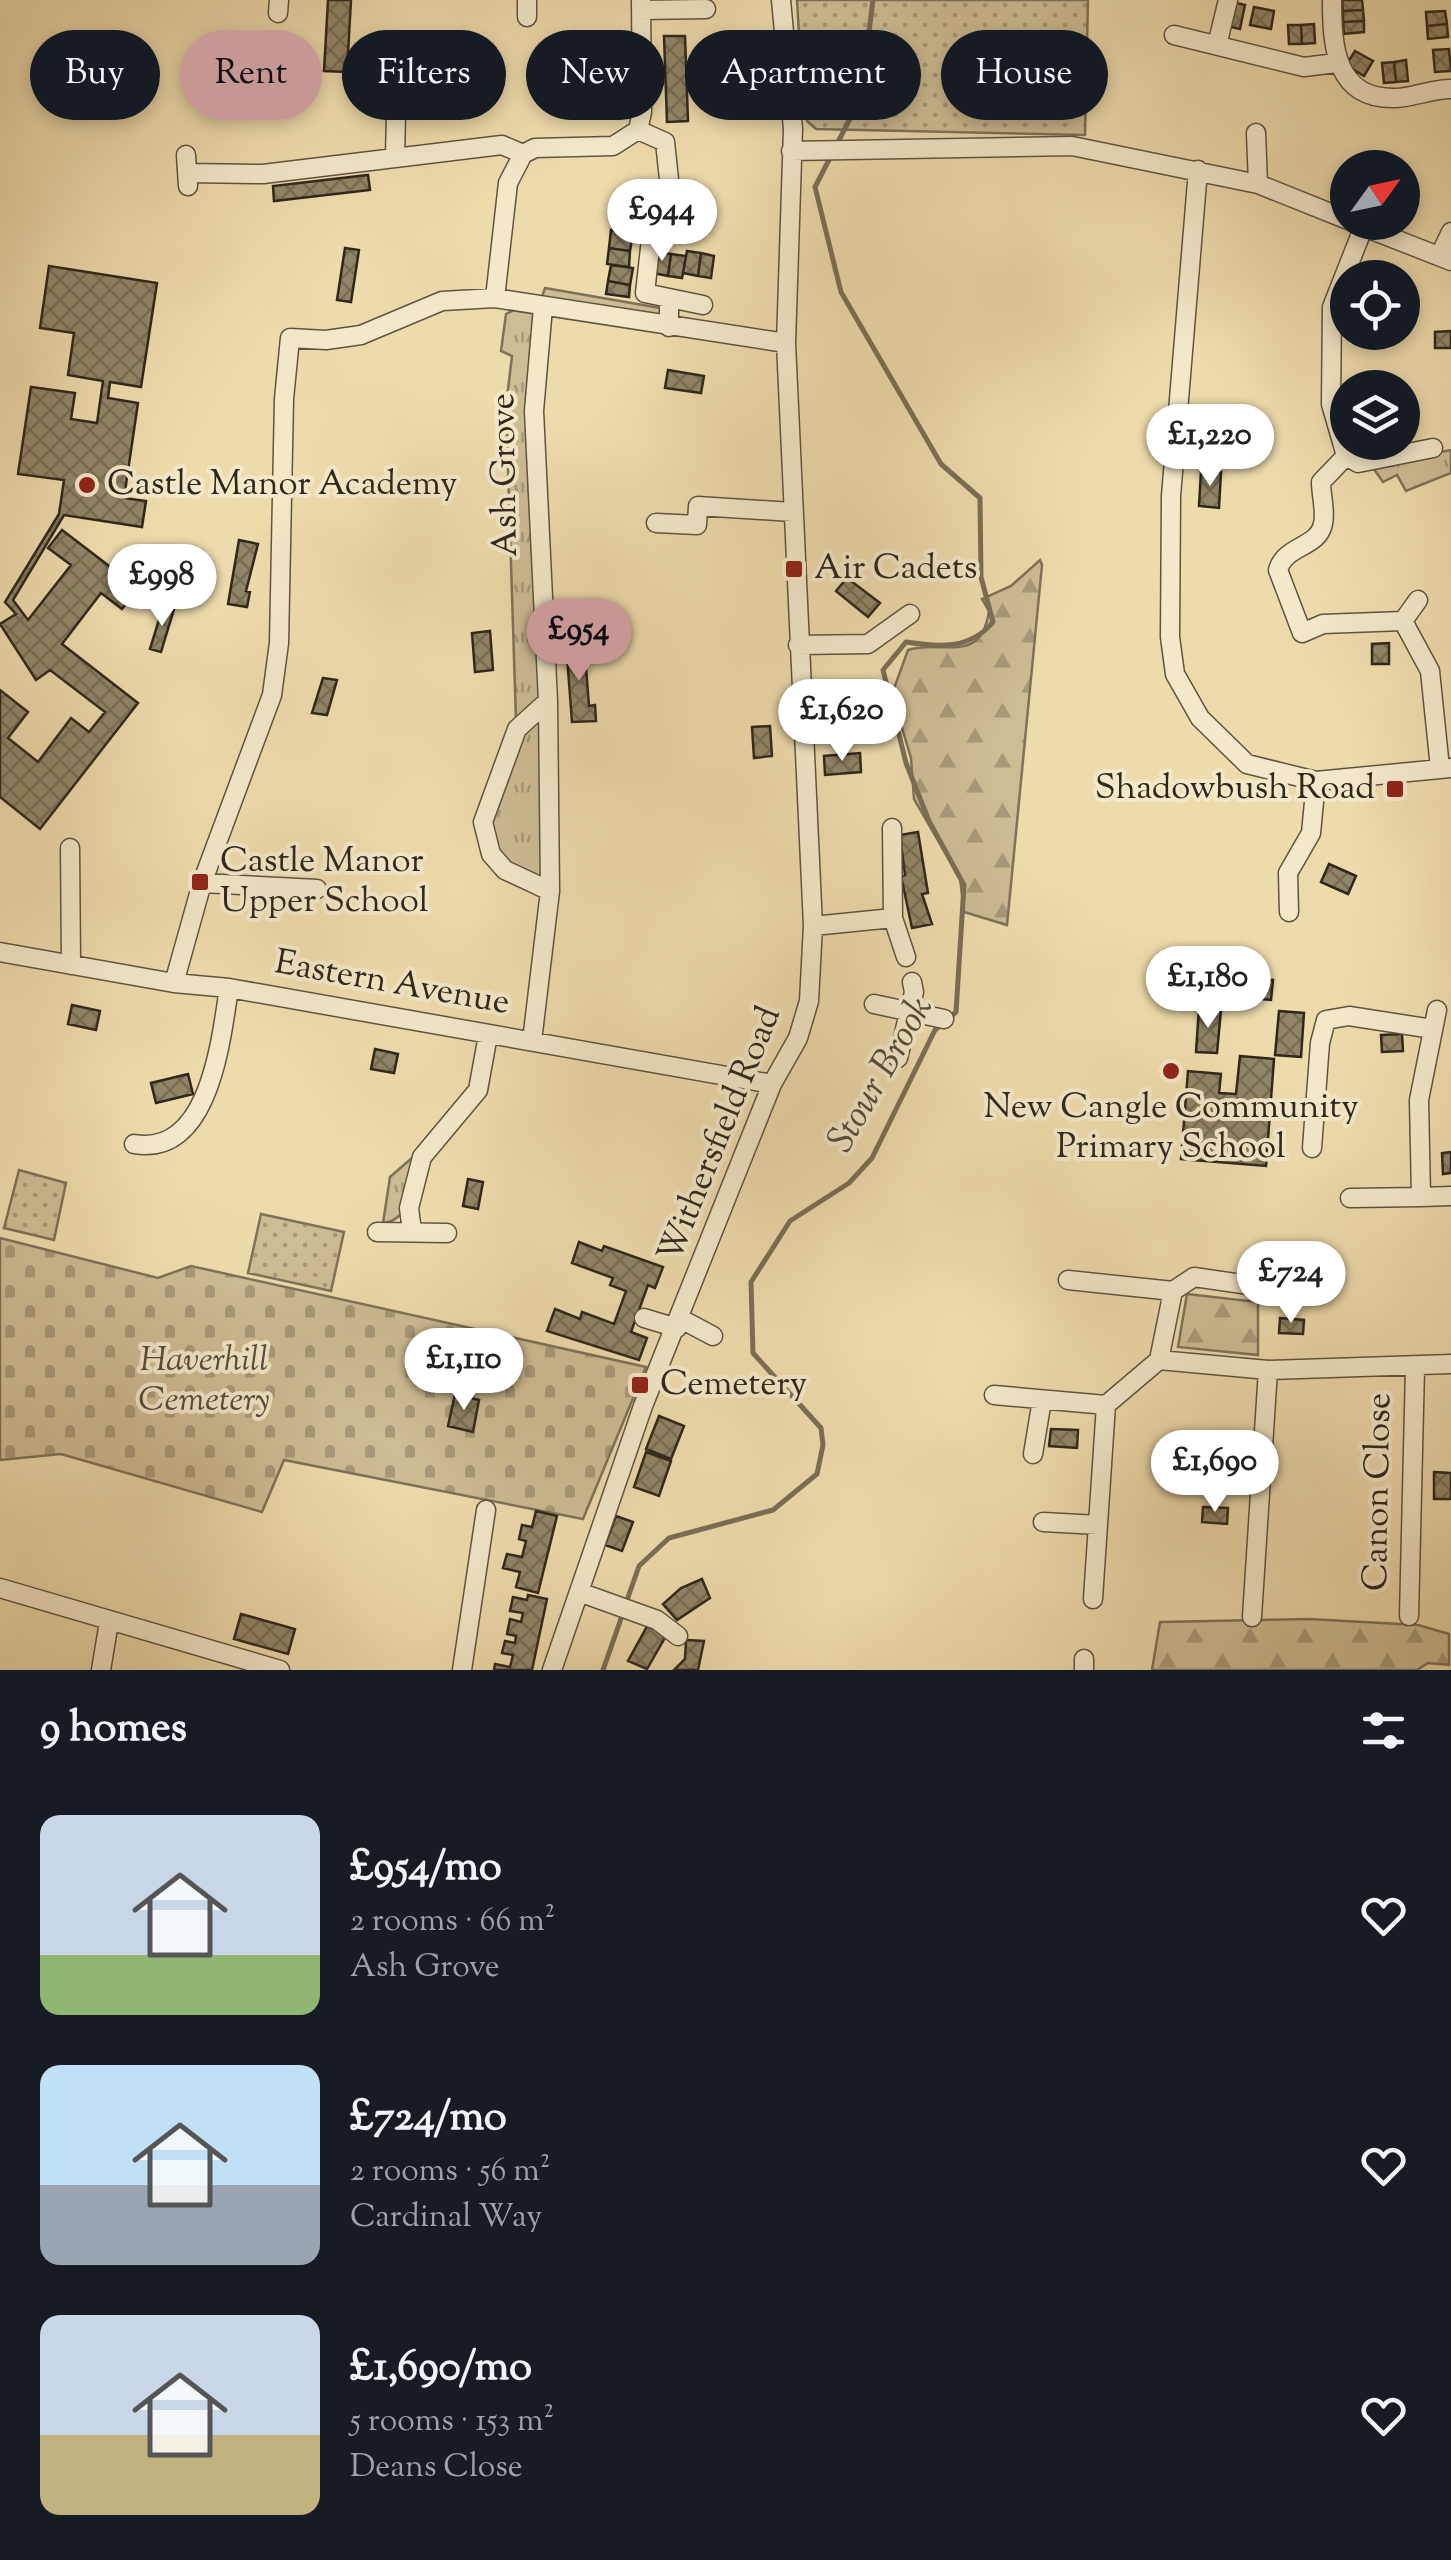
<!DOCTYPE html>
<meta charset="utf-8">
<style>
:root{--surface:#171b24;--page:#242831;--text:#f1f3f6;--muted:#9ea1a6;--accent:#c59692}
body{margin:0;font-family:"Sorts Mill Goudy",serif;background:var(--page);color:var(--text);height:100vh;display:flex;flex-direction:column;font-size:38px;white-space:nowrap}
*{box-sizing:border-box;margin:0}
p{font-size:32px;color:var(--muted)}
.icon{flex:none;width:55px;height:55px;fill:none;stroke:currentColor;stroke-width:2;stroke-linecap:round;stroke-linejoin:round}
.map{position:relative;height:1670px;overflow:hidden}
.details{display:flex;flex-direction:column;background:var(--surface);flex:1}
.details>*{flex:none}
.hud{position:absolute;left:30px;top:30px;width:1392px;height:90px;display:flex;gap:20px}
.needle{width:65px;rotate:57deg}
.buttons{position:absolute;left:1330px;top:150px;display:grid;gap:20px}
.buttons a{display:grid;place-items:center;width:90px;height:90px;border-radius:50%;background:var(--surface);box-shadow:0 5px 15px #0003;font-size:50px}
.price{position:absolute;translate:-50% -85px;padding:0 22px;border-radius:35px;background:#fff;color:#222;font-size:32px;line-height:65px;filter:drop-shadow(0 2px 5px #0008)}
.price::after{content:'';position:absolute;left:50%;top:60px;width:30px;height:22px;margin-left:-15px;background:inherit;clip-path:polygon(0 0,100% 0,50% 100%)}
.price.current{background:var(--accent);color:#111}
ul{padding:0;list-style:none}
li{display:flex;align-items:center;gap:30px;height:250px;padding:0 40px}
li span{display:grid;place-items:center;flex:none;width:280px;height:200px;border-radius:20px;color:#555}
li>.icon{margin-inline-start:auto}
span .icon{width:120px;height:120px;fill:#fffc;stroke-width:1}
li b{font-size:42px}
h2{display:flex;justify-content:space-between;align-items:center;height:120px;padding:0 40px;font-size:42px}
.chip{padding:0 35px;border-radius:45px;background:var(--surface);box-shadow:0 5px 15px #0003;font-size:35px;line-height:90px}
.chip.current{background:var(--accent);color:#111}
.map>svg:first-child{display:block}
.grass{fill:url(#grass-tufts);stroke:#7e7258;stroke-width:2.5}
.forest{fill:url(#forest-firs);stroke:#7e7258;stroke-width:2.5}
.cemetery{fill:url(#cemetery-stones);stroke:#7e7258;stroke-width:2.5}
.park{fill:url(#park-dots);stroke:#7e7258;stroke-width:2.5}
.lines{fill:none;stroke-linecap:round;stroke-linejoin:round}
.stream{stroke:#7b6e55;stroke-width:5}
.building{fill:url(#building-cross-hatch);stroke:#2f271c;stroke-width:2.5}
.minor-casing{stroke:#5f5440;stroke-width:21}
.minor{stroke:#f4e8c9;stroke-width:18}
.poi-dot{fill:#8f2418;stroke:#f4e8c9;stroke-width:4}
.labels{text-anchor:middle;dominant-baseline:central;stroke-width:8;stroke-linejoin:round;paint-order:stroke}
.street-label{font-size:35px;fill:#2f271c;stroke:#f4e8c9}
.poi-label{font-size:35px;fill:#2f271c;stroke:#f4e8c9;text-anchor:start}
.park-label{font-size:35px;font-style:italic;fill:#574c3a;stroke:#f4e8c9}
.water-label{font-size:38px;font-style:italic;fill:#554b38;stroke:#f4e8c9}
</style>
<div class="map">
<svg width="1451" height="1670" viewBox="0 0 1451 1670">
<defs>
<pattern id="grass-tufts" width="24" height="20" patternUnits="userSpaceOnUse" patternTransform="scale(2.5)"><rect width="24" height="20" fill="#cebc94"/><path d="M3 7l-1-3M5 7V3M7 7l1-3M15 17l-1-3M17 17v-4M19 17l1-3" fill="none" stroke="#a89978"/></pattern>
<pattern id="forest-firs" width="22" height="20" patternUnits="userSpaceOnUse" patternTransform="scale(2.5)"><rect width="22" height="20" fill="#cebc94"/><path d="M5 1l3.5 6h-7zM16 11l3.5 6h-7z" fill="#a89978"/></pattern>
<pattern id="cemetery-stones" width="16" height="16" patternUnits="userSpaceOnUse" patternTransform="scale(2.5)"><rect width="16" height="16" fill="#cebc94"/><path d="M2 7V4a2 2 0 0 1 4 0v3zM10 15v-3a2 2 0 0 1 4 0v3z" fill="#a89978"/></pattern>
<pattern id="park-dots" width="8" height="8" patternUnits="userSpaceOnUse" patternTransform="scale(2.5)"><rect width="8" height="8" fill="#cebc94"/><path d="M2 2h.1M6 6h.1" fill="none" stroke="#a89978" stroke-width="1.8" stroke-linecap="round"/></pattern>
<pattern id="building-cross-hatch" width="8" height="8" patternUnits="userSpaceOnUse" patternTransform="scale(2.5)"><rect width="8" height="8" fill="#928567"/><path d="M0 0l8 8M0 8l8-8" fill="none" stroke="#786d54"/></pattern>
</defs>
<rect width="100%" height="100%" fill="#eedbac"/>
<filter id="stains"><feTurbulence type="fractalNoise" baseFrequency=".002" numOctaves="4"/><feColorMatrix values="0 0 0 0 .2 0 0 0 0 .09 0 0 0 0 .02 0 0 0 .5 -.17"/></filter>
<radialGradient id="worn" r=".72"><stop offset=".6" stop-color="#630" stop-opacity="0"/><stop offset="1" stop-color="#630" stop-opacity=".3"/></radialGradient>
<path class="grass" d="M 545,288 L 660,308 L 664,313 L 658,320 L 542,297 Z
M 518,308 L 540,316 L 541,696 L 516,720 L 506,406 L 512,356 L 501,351 L 506,314 Z
M 1451,450 L 1451,473 L 1406,491 L 1397,475 L 1383,482 L 1371,465 Z
M 534,718 L 542,728 L 542,873 L 536,880 L 497,855 L 488,823 L 522,733 Z
M 420,1151 C 414,1176 414,1220 383,1223 L 390,1177 Z"/>
<path class="forest" d="M 1040,560 L 1042,565 L 1007,925 L 964,912 L 960,878 L 914,799 L 911,758 L 892,694 L 908,650 C 942,639 981,666 989,611 L 982,599 L 1011,586 Z
M 1187,1294 L 1258,1302 L 1258,1355 L 1178,1347 Z
M 1309,1619 L 1418,1625 L 1449,1634 L 1449,1665 L 1428,1663 L 1417,1670 L 1152,1670 L 1160,1622 Z"/>
<path class="cemetery" d="M 0,1238 L 158,1278 L 191,1266 L 646,1367 L 583,1519 L 284,1460 L 262,1512 L 61,1454 L 0,1460 Z"/>
<path class="park" d="M 797,0 L 1088,0 L 1085,135 L 816,129 L 807,121 L 803,105 Z
M 19,1170 L 66,1183 L 54,1240 L 4,1228 Z
M 261,1214 L 344,1232 L 331,1291 L 248,1273 Z"/>
<g class="lines">
<path class="stream" d="M 836,146 L 877,66 L 869,32 L 873,0
M 626,1603 L 639,1566 L 669,1538 L 773,1510 L 817,1474 L 823,1445 L 821,1428 L 753,1353 L 751,1282 L 790,1221 L 849,1183 L 872,1158 L 935,1030 L 956,1012 L 964,885 L 929,821 L 906,763 L 883,670 L 906,642 C 938,647 970,650 993,622 L 981,577 L 980,498 L 941,464 L 841,292 L 815,187 L 831,156
M 603,1670 L 623,1613"/>
</g>
<path class="building" d="M 328,0 L 351,0 L 347,72 L 324,71 Z
M 1342,0 L 1362,0 L 1363,10 L 1343,11 Z
M 1232,2 L 1245,5 L 1240,29 L 1227,26 Z
M 1254,7 L 1274,11 L 1271,29 L 1250,25 Z
M 1363,10 L 1364,21 L 1343,22 L 1343,11 Z
M 1445,11 L 1447,24 L 1427,26 L 1426,12 Z
M 1364,21 L 1364,32 L 1344,34 L 1343,22 Z
M 1314,24 L 1315,43 L 1302,44 L 1301,25 Z
M 1447,24 L 1448,37 L 1428,39 L 1427,26 Z
M 1288,25 L 1301,25 L 1302,44 L 1289,44 Z
M 664,36 L 685,36 L 688,121 L 667,122 Z
M 1449,49 L 1451,71 L 1435,72 L 1433,50 Z
M 1355,51 L 1373,61 L 1364,76 L 1346,65 Z
M 1406,60 L 1408,81 L 1396,82 L 1394,62 Z
M 1394,62 L 1396,82 L 1384,83 L 1382,63 Z
M 368,175 L 370,190 L 274,201 L 273,186 Z
M 611,230 L 633,233 L 630,251 L 609,248 Z
M 345,248 L 359,250 L 351,302 L 337,300 Z
M 609,248 L 630,251 L 629,267 L 607,264 Z
M 687,251 L 701,253 L 698,276 L 683,273 Z
M 656,252 L 671,254 L 668,276 L 653,273 Z
M 701,253 L 714,256 L 711,278 L 698,276 Z
M 671,254 L 686,256 L 682,278 L 668,276 Z
M 611,265 L 633,268 L 630,285 L 608,281 Z
M 49,266 L 157,283 L 141,387 L 110,382 L 108,398 L 138,403 L 124,498 L 146,501 L 142,527 L 64,515 L 13,600 L 28,620 L 71,565 L 48,548 L 62,530 L 138,588 L 122,609 L 101,593 L 62,644 L 138,703 L 40,829 L 0,797 L 0,690 L 28,712 L 8,738 L 38,762 L 71,718 L 89,732 L 105,712 L 50,670 L 36,680 L 0,624 L 16,614 L 5,602 L 59,514 L 64,480 L 18,474 L 31,387 L 75,393 L 71,419 L 97,423 L 103,381 L 68,375 L 74,333 L 40,328 Z
M 608,281 L 630,285 L 629,297 L 606,294 Z
M 1451,331 L 1451,348 L 1435,348 L 1435,332 Z
M 668,370 L 704,376 L 701,393 L 665,388 Z
M 1201,471 L 1221,472 L 1219,508 L 1199,506 Z
M 239,540 L 258,544 L 246,591 L 250,592 L 247,607 L 228,604 Z
M 847,578 L 880,603 L 868,617 L 836,591 Z
M 163,607 L 174,609 L 161,652 L 150,649 Z
M 490,631 L 493,670 L 475,672 L 472,633 Z
M 584,641 L 589,706 L 595,705 L 596,721 L 572,722 L 566,643 Z
M 1389,643 L 1389,664 L 1372,664 L 1372,644 Z
M 323,678 L 337,680 L 327,715 L 312,713 Z
M 770,726 L 772,756 L 754,758 L 752,727 Z
M 860,753 L 861,772 L 825,775 L 824,756 Z
M 918,832 L 928,893 L 922,894 L 932,924 L 912,928 L 901,876 L 905,875 L 900,835 Z
M 1329,864 L 1356,876 L 1348,894 L 1321,882 Z
M 1250,978 L 1273,980 L 1271,1000 L 1249,998 Z
M 72,1005 L 100,1011 L 96,1030 L 68,1024 Z
M 1199,1008 L 1221,1010 L 1217,1053 L 1196,1052 Z
M 1279,1011 L 1304,1013 L 1301,1057 L 1275,1055 Z
M 1402,1034 L 1403,1051 L 1382,1052 L 1381,1035 Z
M 375,1049 L 398,1054 L 394,1073 L 371,1069 Z
M 1240,1056 L 1274,1059 L 1266,1166 L 1181,1159 L 1188,1071 L 1221,1074 L 1219,1093 L 1236,1094 Z
M 188,1074 L 193,1094 L 156,1103 L 151,1083 Z
M 1451,1152 L 1451,1173 L 1443,1174 L 1442,1153 Z
M 468,1179 L 483,1182 L 478,1209 L 463,1206 Z
M 579,1242 L 602,1251 L 604,1246 L 663,1267 L 655,1288 L 648,1285 L 631,1332 L 647,1338 L 639,1360 L 547,1331 L 555,1309 L 580,1319 L 582,1312 L 614,1324 L 626,1291 L 610,1285 L 613,1278 L 572,1263 Z
M 1280,1318 L 1304,1320 L 1303,1334 L 1279,1333 Z
M 455,1394 L 479,1400 L 473,1432 L 448,1426 Z
M 659,1416 L 684,1426 L 671,1459 L 646,1449 Z
M 1051,1429 L 1078,1430 L 1077,1448 L 1049,1446 Z
M 646,1452 L 671,1461 L 659,1496 L 634,1487 Z
M 1434,1472 L 1451,1473 L 1451,1499 L 1434,1499 Z
M 1203,1507 L 1228,1508 L 1227,1524 L 1202,1522 Z
M 536,1511 L 557,1516 L 538,1593 L 516,1587 L 520,1572 L 503,1568 L 507,1554 L 522,1557 L 526,1541 L 519,1539 L 522,1525 L 532,1527 Z
M 616,1516 L 633,1522 L 622,1551 L 605,1545 Z
M 702,1579 L 710,1598 L 677,1620 L 663,1604 L 681,1588 Z
M 528,1595 L 547,1599 L 532,1670 L 494,1670 L 495,1664 L 510,1667 L 513,1655 L 502,1653 L 505,1641 L 515,1643 L 516,1636 L 507,1634 L 510,1619 L 521,1622 L 523,1613 L 510,1611 L 513,1597 L 527,1600 Z
M 241,1614 L 295,1629 L 288,1654 L 234,1639 Z
M 650,1621 L 667,1634 L 647,1669 L 628,1661 Z
M 686,1640 L 704,1641 L 698,1670 L 674,1670 L 685,1659 Z"/>
<g class="lines">
<g class="minor-casing">
<path id="minor" d="M 1332,0 C 1332,46 1335,100 1396,98 C 1414,97 1432,89 1451,89
M 641,10 L 706,9
M 278,13 L 279,0
M 527,17 L 527,0
M 1174,35 L 1304,67 L 1336,63
M 1217,45 L 1228,0
M 638,130 L 665,142 L 673,217
M 1256,133 L 1258,184
M 791,151 L 1072,146 L 1258,184 L 1348,220
M 186,155 L 188,186
M 395,156 L 397,74
M 1198,170 L 1171,496 L 1170,637 L 1175,674 L 1200,718 L 1247,764 L 1316,781 L 1451,768
M 187,173 L 263,174 L 502,145 L 523,154
M 1354,223 L 1451,261
M 651,239 L 645,293 L 669,298 L 669,327
M 1440,255 L 1451,232
M 495,298 L 508,183 L 523,154 L 535,148 L 613,146 L 638,130 L 642,112 L 641,0
M 669,298 L 703,305
M 1346,456 L 1331,404 L 1332,307 L 1364,226
M 656,523 L 697,525 L 698,506 L 792,512
M 1418,600 L 1403,621 L 1323,624 L 1302,633 L 1278,570 C 1285,545 1318,548 1323,524 C 1326,512 1321,495 1321,482 L 1346,456 L 1358,463 L 1433,448
M 1403,621 L 1430,671 L 1440,768
M 798,645 L 868,644 L 910,614
M 548,701 L 517,729 L 483,822 L 491,854 L 505,870 L 550,891
M 70,848 L 71,965
M 202,883 L 317,889
M 1289,912 L 1288,873 L 1311,833 L 1316,781
M 893,918 L 906,957
M 813,926 L 893,918 L 892,828
M 0,952 L 174,983 L 229,988 L 772,1084
M 174,983 L 202,883 L 272,695 L 279,643 L 284,399 L 290,338 L 326,340 L 361,335 L 442,301 L 495,298 L 786,343
M 874,1004 L 944,1019
M 1437,1010 L 1419,1100 L 1421,1197 L 1451,1196
M 532,1041 L 550,891 L 548,701 L 534,411 L 543,307
M 898,1058 L 914,992 L 912,982
M 134,1144 C 210,1157 221,1039 229,988
M 1312,1148 L 1320,1043 L 1326,1020 L 1349,1016 L 1433,1029
M 1350,1198 L 1421,1197
M 412,1231 L 409,1208 L 422,1157 L 478,1090 L 488,1035
M 377,1232 L 447,1233
M 1068,1280 L 1173,1291
M 644,1318 L 677,1328
M 681,1319 L 713,1336
M 1159,1360 L 1268,1370 L 1451,1364
M 994,1395 L 1106,1405 L 1159,1360 L 1173,1291 L 1194,1277 L 1263,1287
M 1033,1454 L 1042,1400
M 1043,1522 L 1098,1525
M 0,1588 L 280,1670
M 579,1592 L 657,1620 L 678,1636
M 1093,1599 L 1106,1405
M 1409,1616 L 1415,1368
M 1252,1617 L 1268,1370
M 101,1670 L 109,1622
M 462,1670 L 486,1510
M 552,1670 L 643,1406 L 772,1084 L 798,1038 L 809,1001 L 813,926 L 786,343 L 793,129 L 781,0
M 1084,1670 L 1084,1659"/>
</g>
<use href="#minor" class="minor"/>
</g>
<g class="poi-dot">
<circle cx="87" cy="485" r="10"/>
<rect x="784" y="559" width="20" height="20" rx="5"/>
<rect x="1385" y="779" width="20" height="20" rx="5"/>
<rect x="190" y="872" width="20" height="20" rx="5"/>
<circle cx="1171" cy="1071" r="10"/>
<rect x="630" y="1375" width="20" height="20" rx="5"/>
</g>
<g class="labels">
<g class="street-label">
<text transform="translate(506 475) rotate(-91)">Ash Grove</text>
<text transform="translate(392 984) rotate(10)">Eastern Avenue</text>
<text transform="translate(721 1135) rotate(-68)">Withersfield Road</text>
<text transform="translate(1379 1492) rotate(-89)">Canon Close</text>
</g>
<g class="poi-label">
<text x="107" y="485">Castle Manor Academy</text>
<text x="814" y="569">Air Cadets</text>
<text x="1375" y="789" text-anchor="end">Shadowbush Road</text>
<text x="220" y="862">Castle Manor<tspan x="220" dy="40">Upper School</tspan></text>
<text x="1171" y="1108" text-anchor="middle">New Cangle Community<tspan x="1171" dy="40">Primary School</tspan></text>
<text x="660" y="1385">Cemetery</text>
</g>
<g class="park-label">
<text x="204" y="1361">Haverhill<tspan x="204" dy="40">Cemetery</tspan></text>
</g>
<g class="water-label">
<text transform="translate(882 1075) rotate(-60)">Stour Brook</text>
</g>
</g>
<rect width="100%" height="100%" filter="url(#stains)"/>
<rect width="100%" height="100%" fill="url(#worn)"/>
</svg>
<div class="buttons">
<a><svg class="needle" viewBox="-14 -14 28 28"><path d="M0-13l5 13h-10z" fill="#e53935"/><path d="M0 13l5-13h-10z" fill="#9ea1a6"/></svg></a>
<a><svg class="icon" aria-label="locate" viewBox="0 0 24 24"><circle cx="12" cy="12" r="6"/><path d="M12 2v4M12 18v4M2 12h4M18 12h4"/></svg></a>
<a><svg class="icon" aria-label="layers" viewBox="0 0 24 24"><path d="M12 4l9 5-9 5-9-5zM3 14l9 5 9-5"/></svg></a>
</div>
<b class="price" style="left:662px;top:264px">£944</b>
<b class="price" style="left:1210px;top:489px">£1,220</b>
<b class="price" style="left:162px;top:629px">£998</b>
<b class="price current" style="left:579px;top:684px">£954</b>
<b class="price" style="left:842px;top:764px">£1,620</b>
<b class="price" style="left:1208px;top:1031px">£1,180</b>
<b class="price" style="left:1291px;top:1326px">£724</b>
<b class="price" style="left:464px;top:1413px">£1,110</b>
<b class="price" style="left:1215px;top:1515px">£1,690</b>
<div class="hud">
<a class="chip">Buy</a>
<a class="chip current">Rent</a>
<a class="chip">Filters</a>
<a class="chip">New</a>
<a class="chip">Apartment</a>
<a class="chip">House</a>
</div>
</div>
<section class="details">
<h2>9 homes<svg class="icon" aria-label="filters" viewBox="0 0 24 24"><path d="M4 7h16M4 17h16"/><circle cx="9" cy="7" r="2"/><circle cx="15" cy="17" r="2"/></svg></h2>
<ul>
<li><span style="background:linear-gradient(#c9d6e8 70%,#8fb573 0)"><svg class="icon" aria-label="home" viewBox="0 0 24 24"><path d="M3 11l9-7 9 7M6 9v11h12V9"/></svg></span><div><b>£954/mo</b><p>2 rooms · 66 m²</p><p>Ash Grove</p></div><svg class="icon" aria-label="heart" viewBox="0 0 24 24"><path d="M12 20l-8-8c-3-5 5-10 8-4 3-6 11-1 8 4z"/></svg></li>
<li><span style="background:linear-gradient(#bfe0f5 60%,#9aa5b1 0)"><svg class="icon" aria-label="home" viewBox="0 0 24 24"><path d="M3 11l9-7 9 7M6 9v11h12V9"/></svg></span><div><b>£724/mo</b><p>2 rooms · 56 m²</p><p>Cardinal Way</p></div><svg class="icon" aria-label="heart" viewBox="0 0 24 24"><path d="M12 20l-8-8c-3-5 5-10 8-4 3-6 11-1 8 4z"/></svg></li>
<li><span style="background:linear-gradient(#c9d6e8 60%,#c2b280 0)"><svg class="icon" aria-label="home" viewBox="0 0 24 24"><path d="M3 11l9-7 9 7M6 9v11h12V9"/></svg></span><div><b>£1,690/mo</b><p>5 rooms · 153 m²</p><p>Deans Close</p></div><svg class="icon" aria-label="heart" viewBox="0 0 24 24"><path d="M12 20l-8-8c-3-5 5-10 8-4 3-6 11-1 8 4z"/></svg></li>
</ul>
</section>
